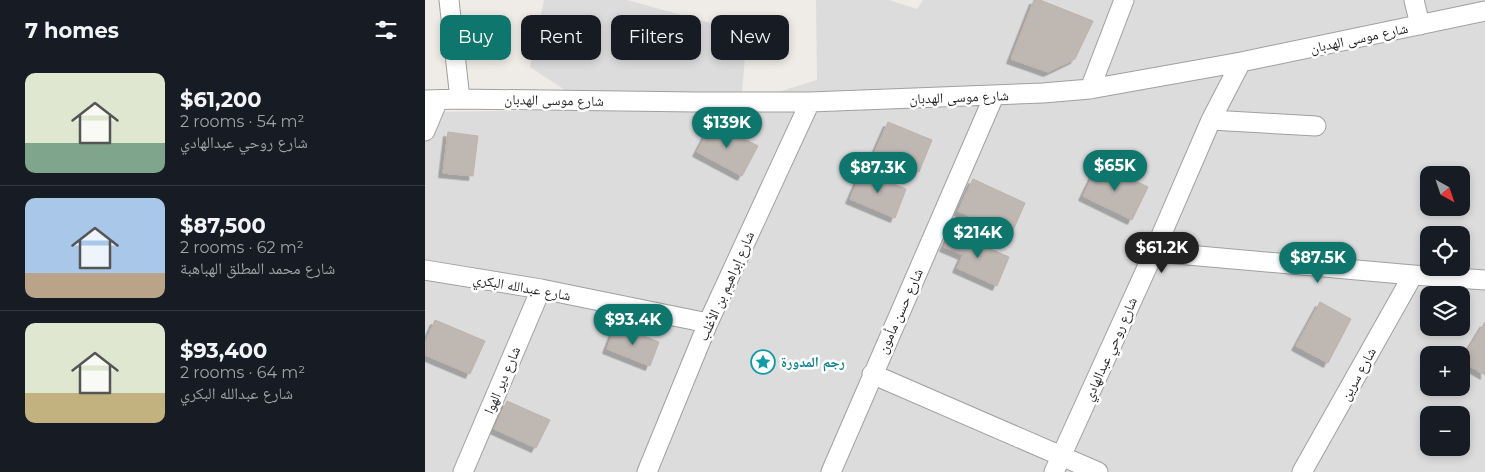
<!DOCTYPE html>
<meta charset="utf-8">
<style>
:root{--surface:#171b24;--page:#242831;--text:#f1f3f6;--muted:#9ea1a6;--line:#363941;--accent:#0f766e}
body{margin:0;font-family:Montserrat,"Noto Naskh Arabic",sans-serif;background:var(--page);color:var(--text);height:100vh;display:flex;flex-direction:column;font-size:19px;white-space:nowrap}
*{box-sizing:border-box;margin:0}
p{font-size:16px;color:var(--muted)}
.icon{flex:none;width:28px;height:28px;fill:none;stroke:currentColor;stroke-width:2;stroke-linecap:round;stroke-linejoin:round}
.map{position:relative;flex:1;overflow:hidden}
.drawer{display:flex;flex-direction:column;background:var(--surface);width:425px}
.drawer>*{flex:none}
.hud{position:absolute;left:15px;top:15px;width:475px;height:45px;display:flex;gap:10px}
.needle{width:32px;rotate:140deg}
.buttons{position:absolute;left:995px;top:166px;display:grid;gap:10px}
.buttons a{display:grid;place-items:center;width:50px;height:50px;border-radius:10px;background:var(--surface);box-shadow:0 2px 8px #0003;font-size:25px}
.price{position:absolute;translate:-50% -42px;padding:0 11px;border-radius:18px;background:var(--accent);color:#fff;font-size:16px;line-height:32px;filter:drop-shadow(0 1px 2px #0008)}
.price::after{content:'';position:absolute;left:50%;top:30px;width:15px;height:11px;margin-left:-8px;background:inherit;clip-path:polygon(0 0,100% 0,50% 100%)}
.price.on{background:#222;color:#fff}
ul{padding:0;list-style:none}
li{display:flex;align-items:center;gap:15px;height:125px;padding:0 25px}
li+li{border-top:1px solid var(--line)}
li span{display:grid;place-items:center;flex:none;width:140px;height:100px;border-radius:10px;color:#555}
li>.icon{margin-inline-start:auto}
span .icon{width:60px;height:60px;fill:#fffc;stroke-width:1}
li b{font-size:21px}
h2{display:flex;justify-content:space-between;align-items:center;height:60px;padding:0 25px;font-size:21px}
.chip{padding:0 18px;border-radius:10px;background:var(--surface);box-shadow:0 2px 8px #0003;font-size:18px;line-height:45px}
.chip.on{background:var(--accent);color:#fff}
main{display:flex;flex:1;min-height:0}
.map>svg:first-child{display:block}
.residential{fill:#dddcdc;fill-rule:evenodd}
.building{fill:#bfb7b2;stroke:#bfb2a9;filter:url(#shadow)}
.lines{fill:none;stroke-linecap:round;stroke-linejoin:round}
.street-casing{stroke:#a0a0a0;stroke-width:21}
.street{stroke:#fff;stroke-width:19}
.labels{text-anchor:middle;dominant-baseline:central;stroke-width:5;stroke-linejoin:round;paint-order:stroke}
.street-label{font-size:14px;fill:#1f1f1f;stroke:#fff}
.culture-label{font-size:14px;font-weight:bold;fill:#0d838f;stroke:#fff;text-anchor:start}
</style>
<main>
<section class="drawer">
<h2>7 homes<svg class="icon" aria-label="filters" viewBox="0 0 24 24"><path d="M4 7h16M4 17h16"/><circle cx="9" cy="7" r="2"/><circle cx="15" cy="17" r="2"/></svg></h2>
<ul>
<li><span style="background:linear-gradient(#dfe7d0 70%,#7fa58c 0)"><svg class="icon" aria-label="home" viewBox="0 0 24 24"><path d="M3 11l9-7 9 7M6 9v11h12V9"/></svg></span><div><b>$61,200</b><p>2 rooms · 54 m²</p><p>شارع روحي عبدالهادي</p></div></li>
<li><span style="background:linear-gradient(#a9c7e8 75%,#b9a48a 0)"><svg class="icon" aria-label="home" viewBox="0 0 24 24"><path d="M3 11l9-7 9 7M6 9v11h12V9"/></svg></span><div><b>$87,500</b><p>2 rooms · 62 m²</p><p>شارع محمد المطلق الهباهبة</p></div></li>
<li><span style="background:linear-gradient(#dfe7d0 70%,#c2b280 0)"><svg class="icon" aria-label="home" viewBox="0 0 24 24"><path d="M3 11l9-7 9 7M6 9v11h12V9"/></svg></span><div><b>$93,400</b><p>2 rooms · 64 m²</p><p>شارع عبدالله البكري</p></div></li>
</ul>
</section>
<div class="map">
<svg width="1060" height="472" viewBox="0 0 1060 472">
<defs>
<filter id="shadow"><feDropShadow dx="-4.5" dy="4.5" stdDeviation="0" flood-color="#0004"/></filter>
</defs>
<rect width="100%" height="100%" fill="#efebe6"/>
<path class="residential" d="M 119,0 L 202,0 L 322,33 L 316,104 L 392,80 L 391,0 L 464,0 L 492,9 L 498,0 L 1060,0 L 1060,472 L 0,472 L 0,112 L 170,110 L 105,67 ZM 1004,175 L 1036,175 L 1036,208 L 1004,208 ZM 1004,235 L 1036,235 L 1036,268 L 1004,268 ZM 1004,295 L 1036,295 L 1036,328 L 1004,328 ZM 1004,355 L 1036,355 L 1036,388 L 1004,388 ZM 1004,415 L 1036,415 L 1036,448 L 1004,448 Z"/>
<path class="building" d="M 609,0 L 615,0 L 668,21 L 650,59 L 623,72 L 586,59 Z
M 463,122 L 507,140 L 494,172 L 449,154 Z
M 287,123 L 333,146 L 317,176 L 272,152 Z
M 23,132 L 53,136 L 48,176 L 18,173 Z
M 674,163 L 723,187 L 707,220 L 658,196 Z
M 437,171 L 481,189 L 470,218 L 425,199 Z
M 548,179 L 600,203 L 586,235 L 533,211 Z
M 526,232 L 584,257 L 572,286 L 532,268 L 538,255 L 519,247 Z
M 895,302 L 926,319 L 903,363 L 871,346 Z
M 10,320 L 60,341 L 45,374 L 0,355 L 0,343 Z
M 1060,322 L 1060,375 L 1036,361 Z
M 191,325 L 234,342 L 225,366 L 182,349 Z
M 82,401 L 125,420 L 111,448 L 69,429 Z"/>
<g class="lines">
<g class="street-casing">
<path id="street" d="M 24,0 L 35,99
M 989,0 L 995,25
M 665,89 L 699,0
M 0,100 L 35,99 L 271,102 L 385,102 L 618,93 L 665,89 L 816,62 L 1060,11
M 786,120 L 891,126
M 0,131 L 13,100
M 729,252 L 988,275 L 1060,280
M 0,270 L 116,289 L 283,323
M 447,374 L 673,472
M 38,472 L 116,289
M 222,472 L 283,323 L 385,102
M 406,472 L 569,96
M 629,472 L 729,252 L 786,120 L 816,62
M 877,472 L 988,275"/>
</g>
<use href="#street" class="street"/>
</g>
<defs>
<g id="sight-ring" transform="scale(1.25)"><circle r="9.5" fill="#fff" stroke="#0f9aa8" stroke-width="1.5"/><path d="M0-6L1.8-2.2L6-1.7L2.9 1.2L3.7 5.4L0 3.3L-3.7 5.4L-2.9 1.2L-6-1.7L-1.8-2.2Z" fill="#0f9aa8"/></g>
</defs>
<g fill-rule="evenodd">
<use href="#sight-ring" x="338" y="362"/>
</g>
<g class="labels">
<g class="street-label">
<text transform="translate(934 38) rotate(-12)">شارع موسى الهدبان</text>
<text transform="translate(534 97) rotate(-2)">شارع موسى الهدبان</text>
<text transform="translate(129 100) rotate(1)">شارع موسى الهدبان</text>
<text transform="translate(301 286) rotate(-66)">شارع إبراهيم بن الأغلب</text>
<text transform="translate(97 287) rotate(10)">شارع عبدالله البكري</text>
<text transform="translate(475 311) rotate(-66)">شارع حسن مأمون</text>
<text transform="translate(685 349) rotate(-66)">شارع روحي عبدالهادي</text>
<text transform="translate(933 374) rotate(-61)">شارع سرين</text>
<text transform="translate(77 380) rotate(-67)">شارع دير الهوا</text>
</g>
<g class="culture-label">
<text x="356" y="362">رجم المدورة</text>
</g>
</g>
</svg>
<div class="buttons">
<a><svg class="needle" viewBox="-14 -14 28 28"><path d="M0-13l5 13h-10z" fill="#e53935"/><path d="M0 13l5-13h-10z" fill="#9ea1a6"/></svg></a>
<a><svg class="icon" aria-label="locate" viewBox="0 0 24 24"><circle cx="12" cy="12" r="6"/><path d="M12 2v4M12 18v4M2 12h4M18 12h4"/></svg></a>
<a><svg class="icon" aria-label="layers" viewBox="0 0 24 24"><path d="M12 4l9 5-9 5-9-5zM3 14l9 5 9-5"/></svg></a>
<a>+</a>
<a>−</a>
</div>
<b class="price" style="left:302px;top:149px">$139K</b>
<b class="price" style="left:690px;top:192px">$65K</b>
<b class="price" style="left:453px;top:194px">$87.3K</b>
<b class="price" style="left:553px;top:259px">$214K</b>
<b class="price on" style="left:737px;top:274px">$61.2K</b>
<b class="price" style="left:893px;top:284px">$87.5K</b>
<b class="price" style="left:208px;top:346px">$93.4K</b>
<div class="hud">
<a class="chip on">Buy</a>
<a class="chip">Rent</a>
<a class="chip">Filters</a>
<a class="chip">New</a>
</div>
</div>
</main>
